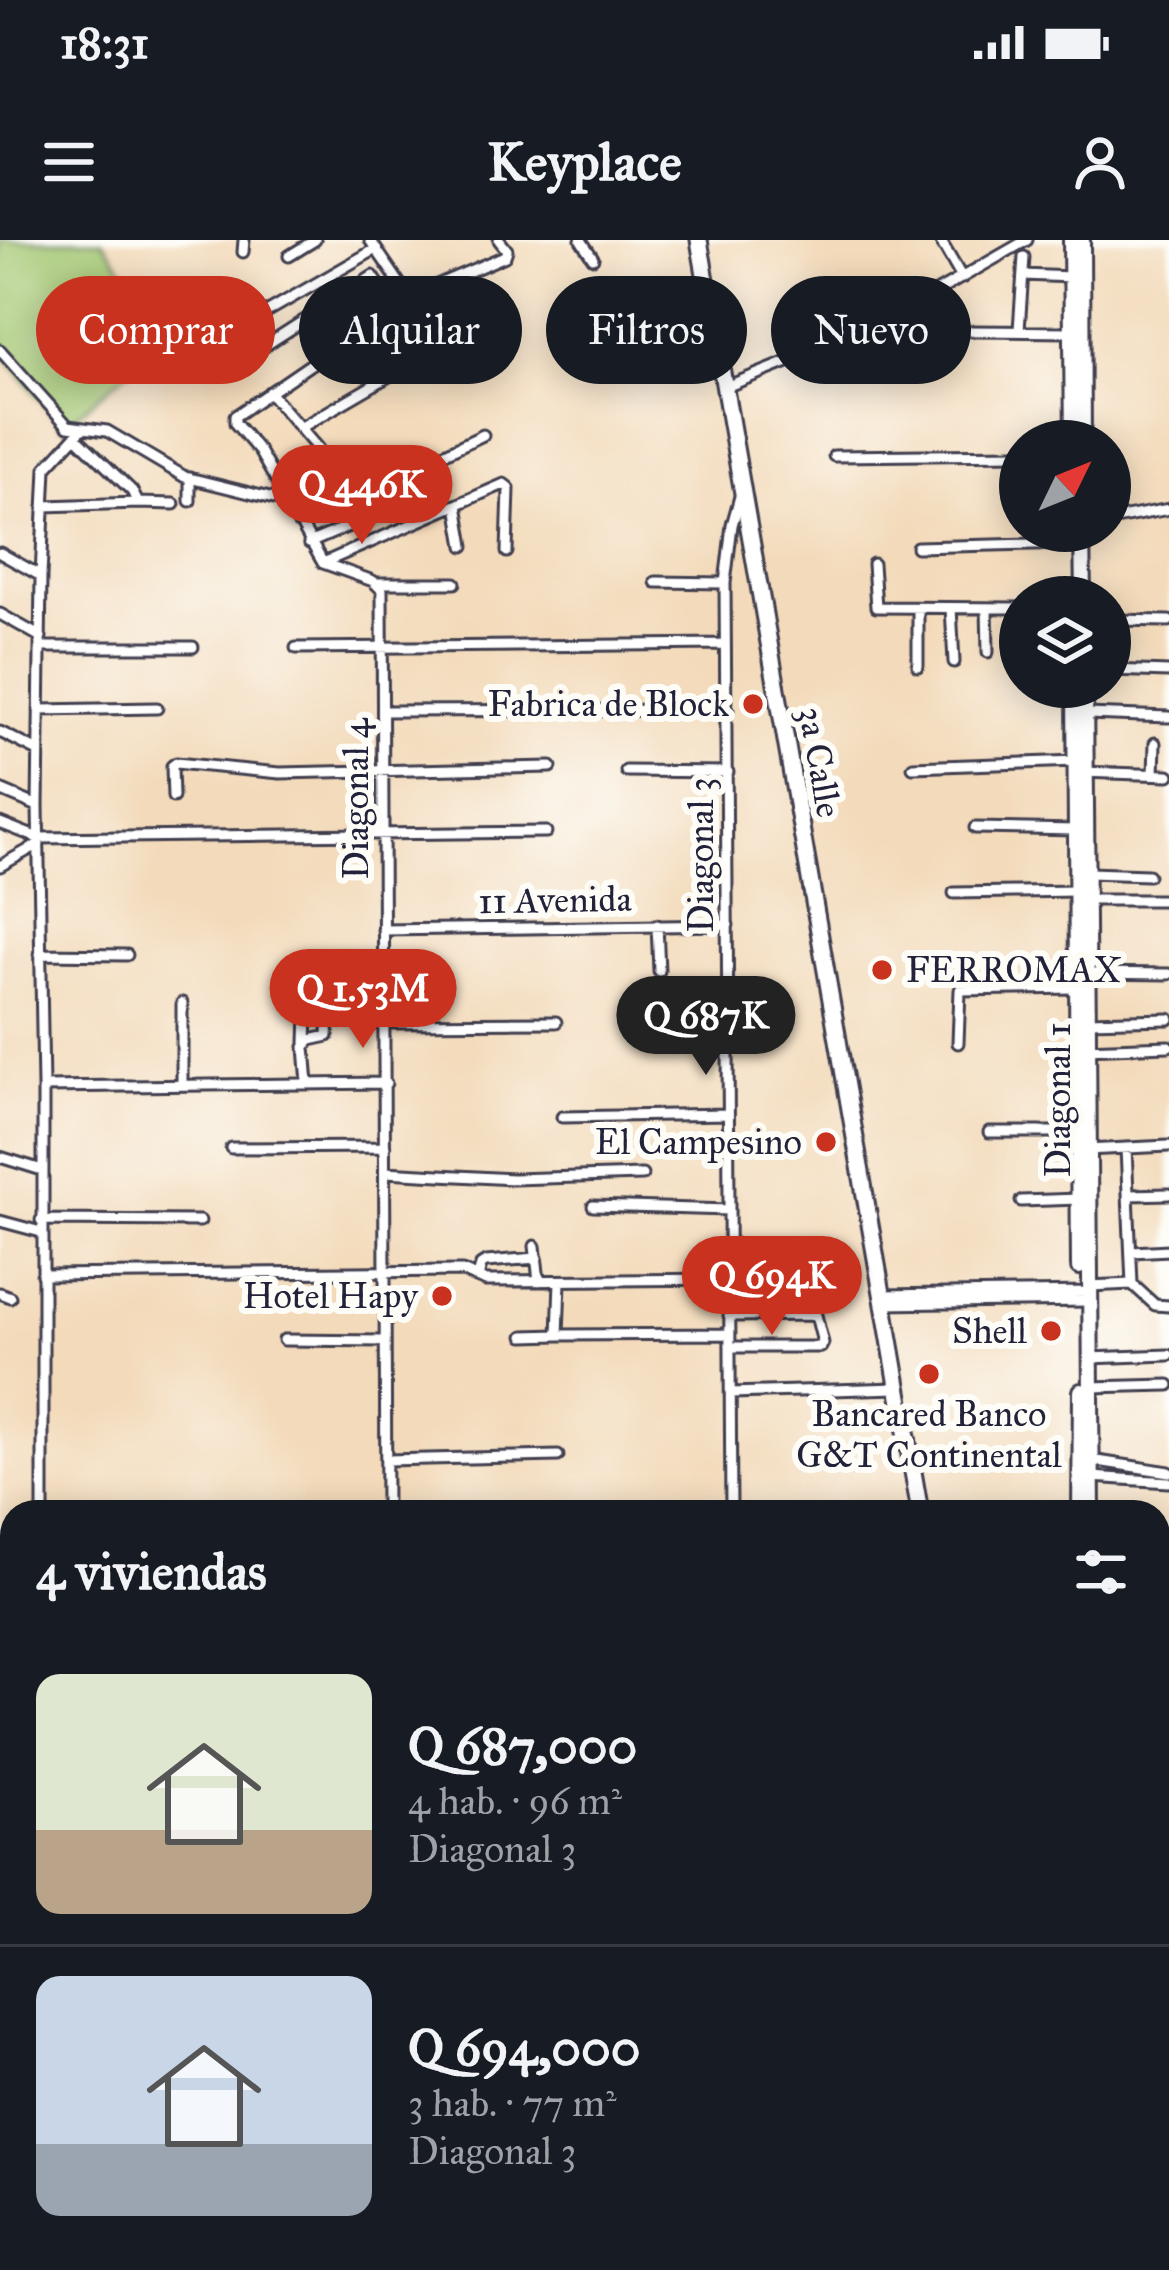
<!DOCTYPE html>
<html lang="es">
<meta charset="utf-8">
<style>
:root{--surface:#171b24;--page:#242831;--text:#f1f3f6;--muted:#9ea1a6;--line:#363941;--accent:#c8321e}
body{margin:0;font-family:"IM FELL Great Primer",serif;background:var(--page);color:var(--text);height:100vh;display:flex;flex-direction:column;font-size:45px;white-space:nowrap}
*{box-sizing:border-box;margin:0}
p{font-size:39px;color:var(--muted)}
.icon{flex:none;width:66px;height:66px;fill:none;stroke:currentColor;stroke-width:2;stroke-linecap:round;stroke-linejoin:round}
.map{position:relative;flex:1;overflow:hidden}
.drawer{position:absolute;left:0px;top:1260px;width:1170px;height:771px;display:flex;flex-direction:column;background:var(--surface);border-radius:36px 36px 0 0;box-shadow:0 6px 30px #0003}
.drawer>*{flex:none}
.hud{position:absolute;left:36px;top:36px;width:1098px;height:108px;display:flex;gap:24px}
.needle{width:78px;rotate:47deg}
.controls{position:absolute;left:999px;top:180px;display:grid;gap:24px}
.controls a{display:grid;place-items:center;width:132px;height:132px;border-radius:50%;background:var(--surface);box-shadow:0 6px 30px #0003;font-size:60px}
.price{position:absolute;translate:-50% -102px;padding:0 27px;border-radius:42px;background:var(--accent);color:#fff;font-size:39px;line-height:78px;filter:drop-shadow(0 3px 6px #0008)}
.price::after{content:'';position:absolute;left:50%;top:72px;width:36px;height:27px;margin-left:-18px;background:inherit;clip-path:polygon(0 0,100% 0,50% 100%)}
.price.current{background:#222;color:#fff}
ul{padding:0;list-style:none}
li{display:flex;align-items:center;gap:36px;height:300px;padding:0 36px}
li+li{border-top:3px solid var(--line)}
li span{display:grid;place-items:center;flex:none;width:336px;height:240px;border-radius:24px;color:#555}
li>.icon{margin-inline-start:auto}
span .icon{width:144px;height:144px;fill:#fffc;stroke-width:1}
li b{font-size:51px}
h2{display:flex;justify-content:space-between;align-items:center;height:144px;padding:0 36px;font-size:51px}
.tag{padding:0 42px;border-radius:54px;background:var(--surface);box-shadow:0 6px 30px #0003;font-size:42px;line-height:108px}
.tag.current{background:var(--accent);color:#fff}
.status{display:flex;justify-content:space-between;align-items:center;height:84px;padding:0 60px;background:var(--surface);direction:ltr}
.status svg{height:33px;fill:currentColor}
header{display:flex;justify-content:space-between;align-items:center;height:156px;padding:0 36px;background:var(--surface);font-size:54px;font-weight:700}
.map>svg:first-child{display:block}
.garden{fill:#a2c670;stroke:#627456;stroke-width:3}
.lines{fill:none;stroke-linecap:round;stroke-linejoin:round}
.street-casing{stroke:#413e4e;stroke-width:15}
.secondary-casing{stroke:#413e4e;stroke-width:20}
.primary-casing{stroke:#413e4e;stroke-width:21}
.street{stroke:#fff;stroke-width:9}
.secondary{stroke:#fff;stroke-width:14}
.primary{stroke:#fff;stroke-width:15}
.poi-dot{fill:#c8321e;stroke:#fdfcf7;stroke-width:4.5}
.labels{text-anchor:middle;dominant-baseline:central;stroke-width:12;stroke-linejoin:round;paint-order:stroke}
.poi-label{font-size:36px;fill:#22223b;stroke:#fdfcf7;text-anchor:end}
.street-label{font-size:36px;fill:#22223b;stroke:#fdfcf7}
</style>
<div class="status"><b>18:31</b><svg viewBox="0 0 49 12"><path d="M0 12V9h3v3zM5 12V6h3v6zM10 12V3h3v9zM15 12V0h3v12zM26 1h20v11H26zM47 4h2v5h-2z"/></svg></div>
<header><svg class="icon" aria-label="menu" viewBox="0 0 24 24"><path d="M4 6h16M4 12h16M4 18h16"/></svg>Keyplace<svg class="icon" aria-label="person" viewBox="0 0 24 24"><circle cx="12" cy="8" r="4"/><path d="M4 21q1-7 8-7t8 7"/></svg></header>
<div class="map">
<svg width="1169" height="2030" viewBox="0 0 1169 2030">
<rect width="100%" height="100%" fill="#fdfcf7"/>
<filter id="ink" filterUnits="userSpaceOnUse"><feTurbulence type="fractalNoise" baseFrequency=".00833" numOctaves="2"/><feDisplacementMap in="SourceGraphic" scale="24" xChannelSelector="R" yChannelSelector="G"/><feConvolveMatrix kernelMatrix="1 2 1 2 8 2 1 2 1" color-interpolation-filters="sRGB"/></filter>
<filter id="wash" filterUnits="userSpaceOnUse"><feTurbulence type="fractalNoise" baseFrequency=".004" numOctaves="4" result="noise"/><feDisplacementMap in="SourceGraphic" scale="48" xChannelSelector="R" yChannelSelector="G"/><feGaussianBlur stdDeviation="2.7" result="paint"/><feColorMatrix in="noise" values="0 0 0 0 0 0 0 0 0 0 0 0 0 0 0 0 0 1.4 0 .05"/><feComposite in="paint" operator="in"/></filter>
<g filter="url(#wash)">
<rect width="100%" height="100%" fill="#f3daba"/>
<path class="garden" d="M 0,0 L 102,0 L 172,95 L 62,187 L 0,111 Z"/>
</g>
<g filter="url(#ink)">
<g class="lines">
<g class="street-casing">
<path id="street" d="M 370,0 L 409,57
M 581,0 L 593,18
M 940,0 L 962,38
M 243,12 L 244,0
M 289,16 L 315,0
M 1023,35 L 1071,37
M 258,77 L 376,9
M 1019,90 L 1024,17
M 972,91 L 1072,92
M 0,110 L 68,186 L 107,191 L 185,237 L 286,262
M 252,114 L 373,36 L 422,109 L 420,118 L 300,188
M 728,146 L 877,86 L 1027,0
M 269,152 L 318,209
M 834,216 L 1020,214
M 190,261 L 190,238
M 138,263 L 174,264
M 457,265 L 464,306
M 44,266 L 138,263 L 132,251 L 75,196
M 1110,280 L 1169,269
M 298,283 L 483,195
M 309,303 L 400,264
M 917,307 L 1074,303
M 0,313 L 41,336
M 323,323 L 373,341 L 382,350 L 386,1272
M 323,323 L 259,211 L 235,183 L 235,176 L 409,57 L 505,16 L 507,10 L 499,0
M 323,323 L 504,244 L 509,248 L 507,312
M 873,324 L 876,367 L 1020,368
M 656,342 L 725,343
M 376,343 L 455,343
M 951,368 L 954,422
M 987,368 L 988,412
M 0,374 L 41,397
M 1110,380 L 1169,381
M 40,407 L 193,407
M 296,408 L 725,404
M 918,426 L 918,368
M 1110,430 L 1169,432
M 39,470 L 157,468
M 384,471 L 728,470
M 1087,474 L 1169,477
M 0,492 L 38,511
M 913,527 L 1076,521
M 626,531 L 728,532
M 1081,532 L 1169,535
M 1154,534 L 1155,503
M 0,550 L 38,566
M 173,557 L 172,526 L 176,523 L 280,533 L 551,527
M 0,583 L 38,598 L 546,592
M 975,588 L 1076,590
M 0,626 L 39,604
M 1088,633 L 1148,635
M 954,653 L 1077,651
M 1084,660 L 1169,660
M 657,685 L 659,731
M 383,690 L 728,685
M 40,714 L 127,715
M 1088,733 L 1169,734
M 624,781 L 728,779
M 1088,781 L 1169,779
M 385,783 L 556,782
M 306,803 L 307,772 L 385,774
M 958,803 L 960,750 L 1077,748
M 1083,809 L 1169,806
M 308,844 L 305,807 L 310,800 L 328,796 L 329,755
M 182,845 L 182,763
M 43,847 L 386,843
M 562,877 L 728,874
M 989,892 L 1078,892
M 231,908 L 385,907
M 1126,908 L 1132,1044
M 1085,910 L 1169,906
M 0,917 L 42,930
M 385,932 L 513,939 L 642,935
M 1129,955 L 1169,954
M 1021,961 L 1079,959
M 593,966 L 729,970
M 41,980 L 200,981
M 0,981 L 41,992
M 535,1006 L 539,1041
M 1132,1012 L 1169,1010
M 42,1035 L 462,1031 L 486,1041 L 729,1039
M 478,1038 L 481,1025 L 486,1022 L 537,1018
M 1132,1044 L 1155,1065 L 1169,1066
M 1089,1046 L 1132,1044
M 0,1053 L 10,1057
M 881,1055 L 1089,1052
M 883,1064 L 1089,1061
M 729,1076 L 816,1075 L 823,1103 L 821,1107 L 730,1107
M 558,1095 L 730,1094
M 524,1096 L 558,1095 L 560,1041
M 284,1100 L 385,1101
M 1089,1118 L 1169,1115
M 1090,1147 L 1169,1145
M 731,1153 L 898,1148
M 386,1220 L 558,1216
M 1091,1220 L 1169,1232
M 1091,1237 L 1169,1242
M 43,1272 L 43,847 L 38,566 L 41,336 L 46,228 L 81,190
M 731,1272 L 725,343 L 732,285 L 741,253
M 0,1571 L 12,1571
M 0,1763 L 12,1759
M 1158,1817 L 1169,1810
M 0,1831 L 12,1827
M 0,1879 L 12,1874
M 1158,1894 L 1169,1886
M 1158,1990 L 1169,1986
M 51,2019 L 51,2030
M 734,2019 L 734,2030
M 368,2030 L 383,2019"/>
</g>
<g class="secondary-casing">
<path id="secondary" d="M 1071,0 L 1073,201
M 1082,0 L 1083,201
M 1082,291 L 1083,357
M 1075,447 L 1079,1027
M 1085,447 L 1092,1272
M 1080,1272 L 1081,1151
M 1124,2019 L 1128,2030
M 976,2030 L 992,2019"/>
</g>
<g class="primary-casing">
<path id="primary" d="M 699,0 L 920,1272
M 1053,2019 L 1055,2030"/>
</g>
<use href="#street" class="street"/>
<use href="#secondary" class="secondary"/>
<use href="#primary" class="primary"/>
</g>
</g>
<g class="poi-dot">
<circle cx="753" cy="464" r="12"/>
<circle cx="882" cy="730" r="12"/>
<circle cx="826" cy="902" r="12"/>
<circle cx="442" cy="1056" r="12"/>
<circle cx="1051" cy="1091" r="12"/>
<circle cx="929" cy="1134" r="12"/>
</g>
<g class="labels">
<g class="poi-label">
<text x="729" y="464">Fabrica de Block</text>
<text x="906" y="730" text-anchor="start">FERROMAX</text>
<text x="802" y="902">El Campesino</text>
<text x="418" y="1056">Hotel Hapy</text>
<text x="1027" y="1091">Shell</text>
<text x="929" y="1174" text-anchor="middle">Bancared Banco<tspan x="929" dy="41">G&amp;T Continental</tspan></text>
</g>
<g class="street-label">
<text transform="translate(820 522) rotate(80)">3a Calle</text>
<text transform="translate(356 559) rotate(-90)">Diagonal 4</text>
<text transform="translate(701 615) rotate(-90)">Diagonal 3</text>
<text transform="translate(555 660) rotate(-1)">11 Avenida</text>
<text transform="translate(1058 860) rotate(-90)">Diagonal 1</text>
</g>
</g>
</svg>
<div class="controls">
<a><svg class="needle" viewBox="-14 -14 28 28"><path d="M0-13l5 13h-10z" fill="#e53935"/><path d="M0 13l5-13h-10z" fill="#9ea1a6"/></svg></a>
<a><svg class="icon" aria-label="layers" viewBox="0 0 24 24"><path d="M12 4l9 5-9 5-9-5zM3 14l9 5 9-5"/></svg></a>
</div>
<b class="price" style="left:362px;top:307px">Q 446K</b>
<b class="price" style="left:363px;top:811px">Q 1.53M</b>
<b class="price current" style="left:706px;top:838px">Q 687K</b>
<b class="price" style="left:772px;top:1098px">Q 694K</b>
<div class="hud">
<a class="tag current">Comprar</a>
<a class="tag">Alquilar</a>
<a class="tag">Filtros</a>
<a class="tag">Nuevo</a>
</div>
<section class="drawer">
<h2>4 viviendas<svg class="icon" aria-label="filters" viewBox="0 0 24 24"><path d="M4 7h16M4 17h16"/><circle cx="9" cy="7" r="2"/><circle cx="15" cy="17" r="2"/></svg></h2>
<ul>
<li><span style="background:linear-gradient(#dfe7d0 65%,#b9a48a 0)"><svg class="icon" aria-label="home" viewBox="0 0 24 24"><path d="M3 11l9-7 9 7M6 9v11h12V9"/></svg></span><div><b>Q 687,000</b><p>4 hab. · 96 m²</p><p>Diagonal 3</p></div></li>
<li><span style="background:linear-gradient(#c9d6e8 70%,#9aa5b1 0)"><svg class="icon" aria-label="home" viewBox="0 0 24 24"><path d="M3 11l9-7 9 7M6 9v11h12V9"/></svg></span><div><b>Q 694,000</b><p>3 hab. · 77 m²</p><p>Diagonal 3</p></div></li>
</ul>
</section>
</div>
